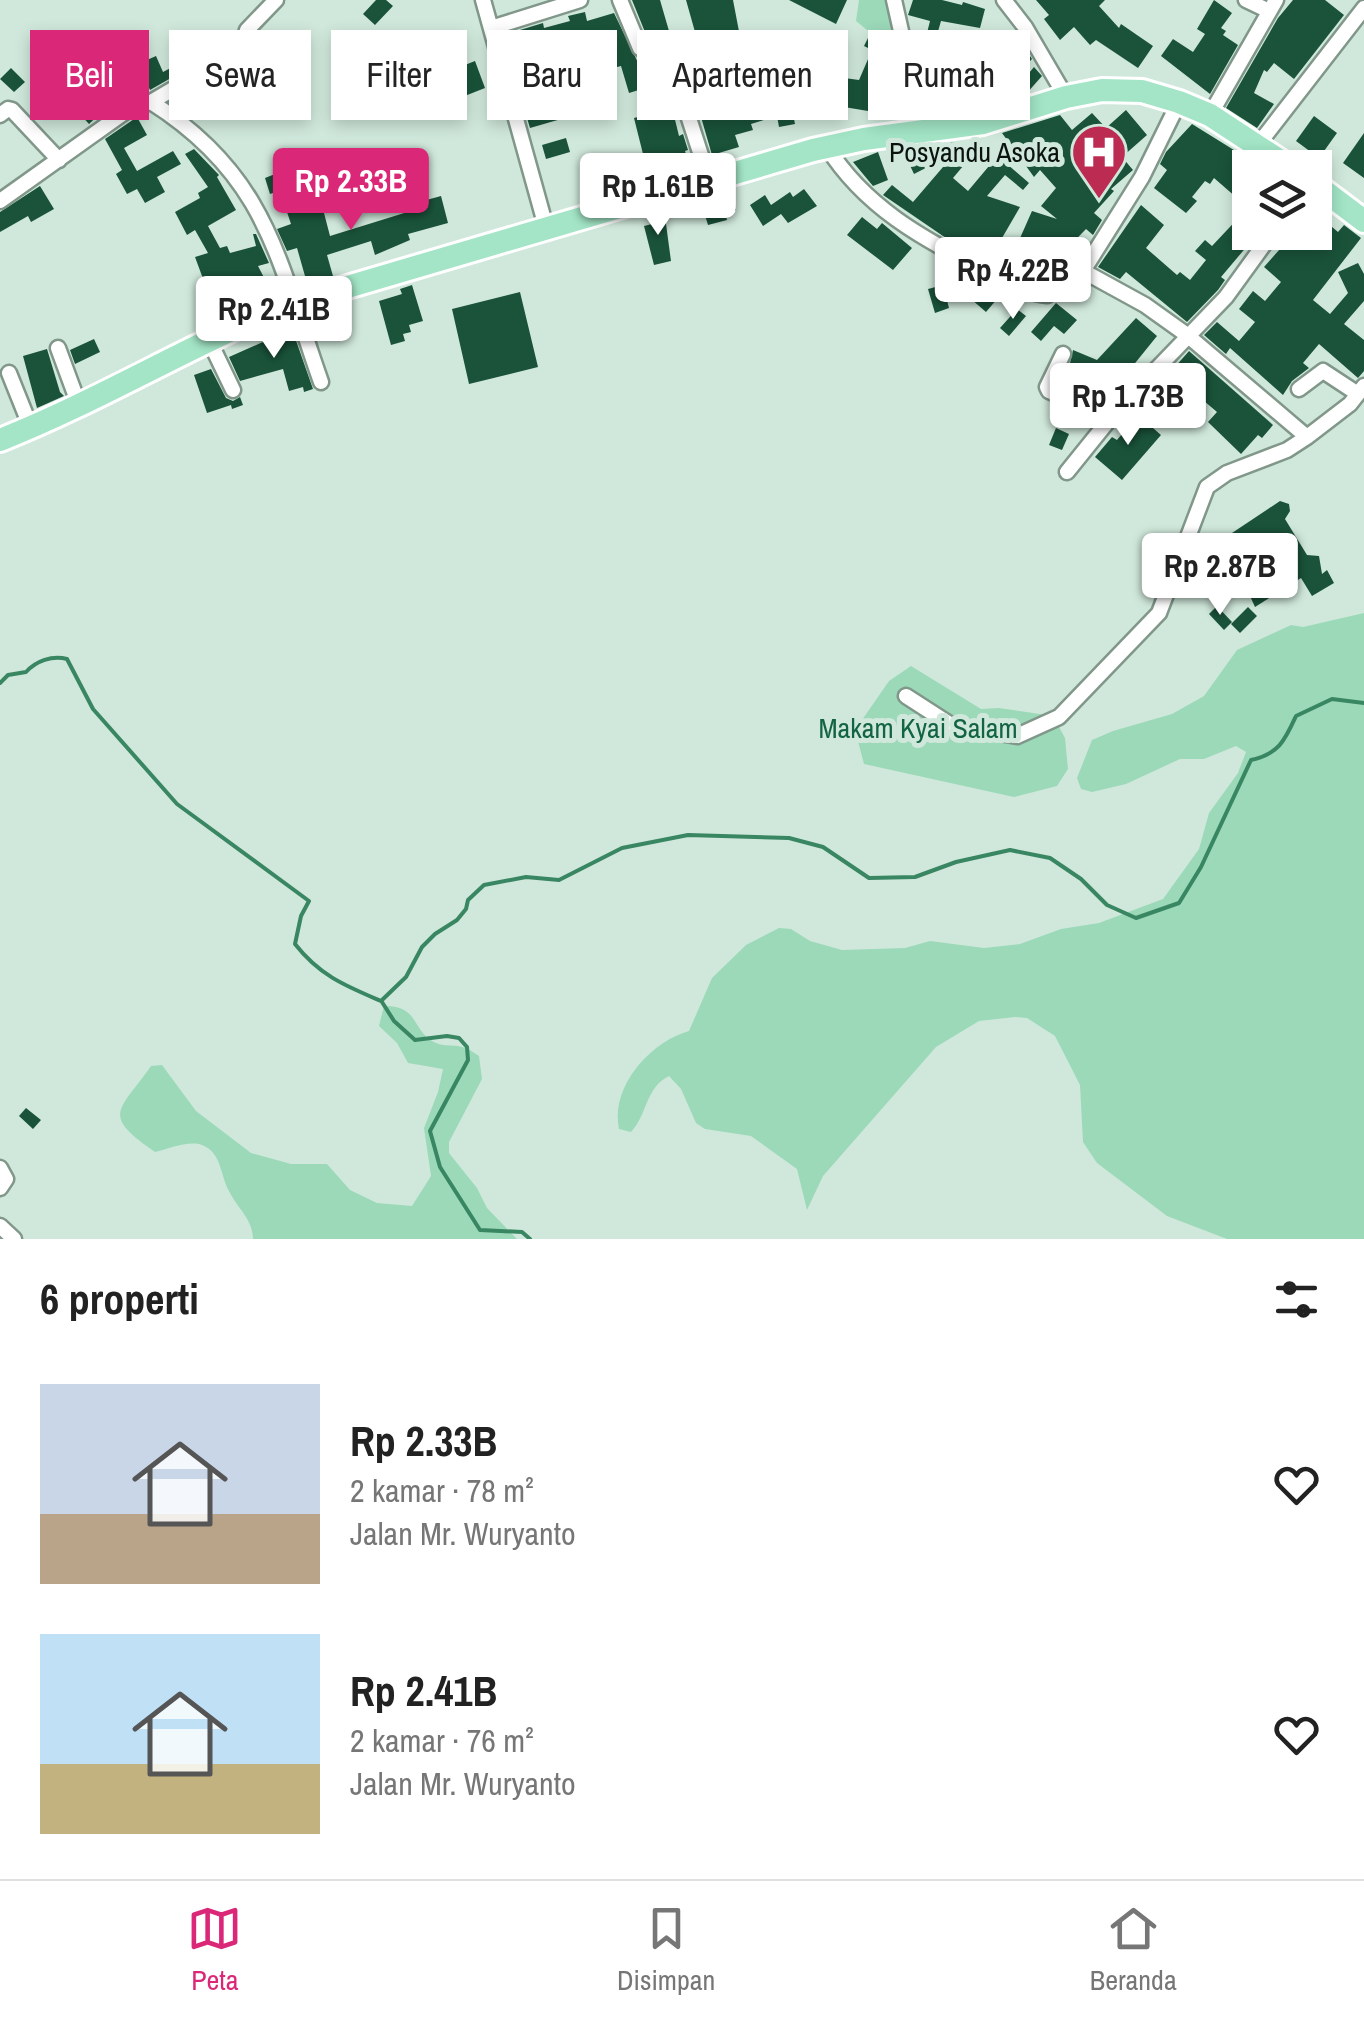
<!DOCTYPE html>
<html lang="id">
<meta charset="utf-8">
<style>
:root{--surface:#fff;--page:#f2f2f2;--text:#222;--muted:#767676;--line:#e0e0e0;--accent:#db2777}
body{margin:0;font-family:"Archivo Narrow",sans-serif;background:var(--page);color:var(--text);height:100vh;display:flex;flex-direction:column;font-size:38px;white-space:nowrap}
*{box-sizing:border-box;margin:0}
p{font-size:32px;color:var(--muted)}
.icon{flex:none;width:55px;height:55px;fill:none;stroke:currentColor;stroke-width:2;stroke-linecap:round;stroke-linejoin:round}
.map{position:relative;height:1239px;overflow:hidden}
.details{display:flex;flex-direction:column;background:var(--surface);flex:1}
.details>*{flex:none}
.hud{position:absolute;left:30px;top:30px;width:1305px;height:90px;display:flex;gap:20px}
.tools{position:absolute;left:1232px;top:150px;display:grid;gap:20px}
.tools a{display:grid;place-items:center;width:100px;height:100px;border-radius:0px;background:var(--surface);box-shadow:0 5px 15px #0003;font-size:50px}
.price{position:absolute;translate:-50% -85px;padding:0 22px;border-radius:10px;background:#fff;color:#222;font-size:32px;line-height:65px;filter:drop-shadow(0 2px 5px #0008)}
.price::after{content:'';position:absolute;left:50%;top:60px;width:30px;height:22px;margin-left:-15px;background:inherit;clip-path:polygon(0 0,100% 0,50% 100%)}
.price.current{background:var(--accent);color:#fff}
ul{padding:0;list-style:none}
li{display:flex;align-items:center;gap:30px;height:250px;padding:0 40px}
li span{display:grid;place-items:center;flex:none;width:280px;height:200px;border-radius:0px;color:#555}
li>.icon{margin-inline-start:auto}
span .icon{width:120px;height:120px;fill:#fffc;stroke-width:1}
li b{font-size:42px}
h2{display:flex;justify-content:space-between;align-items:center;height:120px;padding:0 40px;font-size:42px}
.pill{padding:0 35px;border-radius:0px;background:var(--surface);box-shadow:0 5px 15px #0003;font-size:35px;line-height:90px}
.pill.current{background:var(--accent);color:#fff}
.tab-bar{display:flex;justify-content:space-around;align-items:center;height:140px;border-top:2px solid var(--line);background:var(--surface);font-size:28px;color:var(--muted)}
.tab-bar a{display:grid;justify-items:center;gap:5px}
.tab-bar .current{color:var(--accent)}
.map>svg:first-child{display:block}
.green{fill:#9bd9b9}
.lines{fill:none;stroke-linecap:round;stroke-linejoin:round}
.stream{stroke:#398663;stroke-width:4}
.building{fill:#1a533a;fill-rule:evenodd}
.minor-casing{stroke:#80978a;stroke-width:19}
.primary-casing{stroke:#fff;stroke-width:28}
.minor{stroke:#fff;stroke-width:14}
.primary{stroke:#a3e5c6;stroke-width:22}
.labels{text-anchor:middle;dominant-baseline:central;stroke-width:10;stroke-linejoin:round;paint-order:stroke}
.poi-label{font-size:28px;fill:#0a130e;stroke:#d0e8db;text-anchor:end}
.park-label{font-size:28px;fill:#136443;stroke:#d0e8db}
</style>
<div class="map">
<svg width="1364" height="1239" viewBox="0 0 1364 1239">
<rect width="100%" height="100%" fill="#d0e8db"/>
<path class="green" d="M 859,0 L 885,0 L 896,29 L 891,35 L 867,30 L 856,21 Z
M 1364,613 L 1364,1239 L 1227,1239 L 1167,1216 L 1097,1163 L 1083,1142 L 1080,1085 L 1055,1036 L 1027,1018 L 1015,1017 L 979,1021 L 936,1047 L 823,1176 L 807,1210 L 797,1169 L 751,1136 L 705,1129 L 696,1123 L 681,1089 L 669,1076 C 645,1088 648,1114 631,1132 L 619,1129 C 610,1087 650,1042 689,1031 L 712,978 L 746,945 L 779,928 L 791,929 L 810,941 L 842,950 L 905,948 L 930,941 L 984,948 L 1020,944 L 1061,929 L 1099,923 L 1163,899 L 1199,849 L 1209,813 L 1238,773 L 1246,752 L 1236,746 L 1204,759 L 1180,759 L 1126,784 L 1092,792 L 1081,789 L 1077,778 L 1092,740 L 1113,731 L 1172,714 L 1204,696 L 1237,650 L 1291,625 L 1303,627 Z
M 911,666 L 981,709 L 999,708 L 1053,716 L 1065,738 L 1068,769 L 1057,786 L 1014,797 L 864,764 L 855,730 L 889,681 Z
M 384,1006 C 419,1005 412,1031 434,1042 C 450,1050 456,1039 479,1056 L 482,1079 L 449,1142 L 449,1153 L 477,1188 L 487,1208 L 517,1239 L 253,1239 C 253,1219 237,1208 229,1191 C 220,1175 222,1153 202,1145 C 189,1140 168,1149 155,1152 C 100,1114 119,1112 151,1066 L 162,1065 L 196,1111 L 251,1153 L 291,1164 L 327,1164 L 350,1190 L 377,1203 L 412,1206 L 431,1176 L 424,1128 L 438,1092 L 443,1069 L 408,1063 L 397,1043 L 379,1026 Z"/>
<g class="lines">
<path class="stream" d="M 0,683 L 8,675 L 26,672 C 36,661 52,655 67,659 L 93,709 L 177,804 L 309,901 L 301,916 L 295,944 C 320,976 346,986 381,1001 L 406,977 L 422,947 L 435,934 L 457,920 L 466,909 L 468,900 L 484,885 L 526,877 L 559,880 L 622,848 L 688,835 L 789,838 L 823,847 L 869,878 L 915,877 L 956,862 L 1010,850 L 1050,858 L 1081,879 L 1107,905 L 1136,918 L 1179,903 L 1201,867 L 1251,760 C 1279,754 1285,740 1296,716 L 1332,699 L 1364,703
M 382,1002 L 394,1021 L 415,1040 L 447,1036 L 459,1038 L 467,1047 L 468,1060 L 430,1131 L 440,1167 L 480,1230 L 522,1232 L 530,1239"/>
</g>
<path class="building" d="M 376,0 L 386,0 L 393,6 L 375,25 L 363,14 Z
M 632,0 L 660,0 L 669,31 L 647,37 Z
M 686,0 L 733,0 L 742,47 L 729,51 L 727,47 L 696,56 L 692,41 L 697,39 Z
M 789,0 L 847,0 L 836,24 Z
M 913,0 L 942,0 L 962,5 L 963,2 L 985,9 L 980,28 L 941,21 L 937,35 L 927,33 L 930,21 L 908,15 Z
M 1036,0 L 1105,0 L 1099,6 L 1119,28 L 1121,24 L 1153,46 L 1138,68 L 1096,40 L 1090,45 L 1074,27 L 1060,40 L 1044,19 L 1049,15 Z
M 1214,0 L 1232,13 L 1221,28 L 1226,31 L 1223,35 L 1238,45 L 1210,94 L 1161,56 L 1173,39 L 1193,52 L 1205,34 L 1197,29 Z
M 1293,0 L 1325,0 L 1344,15 L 1294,79 L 1274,63 L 1267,72 L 1264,70 L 1254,93 L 1274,104 L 1257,128 L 1226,108 L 1278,18 Z
M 585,12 L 587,21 L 614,13 L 643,73 L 653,70 L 665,79 L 679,136 L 683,134 L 688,150 L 685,151 L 690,167 L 671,172 L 668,160 L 646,166 L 634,118 L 649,114 L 642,89 L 629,93 L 621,66 L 602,71 L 595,44 L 552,60 L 561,90 L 567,88 L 575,115 L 530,128 L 522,101 L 530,99 L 510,33 L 543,23 L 544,28 L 570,21 L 568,16 Z
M 1014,32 L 1032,59 L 1029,62 L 1016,51 L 995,75 L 998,77 L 974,104 L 964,95 L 953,107 L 934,91 L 937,87 L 922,74 L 934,59 L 944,68 L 950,61 L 967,73 L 980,58 L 968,48 L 979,35 L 997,52 Z
M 868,38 L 886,46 L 881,57 L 887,59 L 871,95 L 900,88 L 901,108 L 869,116 L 868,111 L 844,107 L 845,100 L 814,106 L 813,98 L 791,104 L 795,124 L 779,127 L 777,116 L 751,124 L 753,130 L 735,135 L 739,147 L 712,155 L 701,117 L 780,95 L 777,82 L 788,79 L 786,68 L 803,64 L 806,78 L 836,72 L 837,77 L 859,80 L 872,50 L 864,46 Z
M 250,54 L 268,73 L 252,87 L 234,68 Z
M 156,56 L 163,72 L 182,62 L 185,70 L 150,90 L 138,64 Z
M 475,61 L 485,88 L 409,118 L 399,91 Z
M 1034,67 L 1042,76 L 1026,94 L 1018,86 Z
M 11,68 L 25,82 L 14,92 L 0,79 Z
M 84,81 L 108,106 L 89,124 L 65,98 Z
M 1126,110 L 1147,135 L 1122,157 L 1133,170 L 1111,189 L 1114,191 L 1094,213 L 1102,220 L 1093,235 L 1086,229 L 1059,257 L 1054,253 L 1049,276 L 1038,274 L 1035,282 L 1006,270 L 1032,211 L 1057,219 L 1041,206 L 1056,188 L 1040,170 L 1034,177 L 1002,133 L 1060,115 L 1072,130 L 1092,113 L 1106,128 ZM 1086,141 L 1089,145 L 1092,142 L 1111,163 L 1095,178 L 1071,156 Z
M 1314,116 L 1337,133 L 1319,158 L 1296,141 Z
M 137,117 L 147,135 L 124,148 L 137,171 L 173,151 L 181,164 L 157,177 L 165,192 L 145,203 L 137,189 L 127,194 L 116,174 L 122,170 L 105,139 Z
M 1192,124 L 1263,168 L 1250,168 L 1250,182 L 1237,198 L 1214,178 L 1210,184 L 1205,181 L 1192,197 L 1197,201 L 1186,213 L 1154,188 L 1167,170 L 1160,164 L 1166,152 Z
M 1364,133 L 1364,178 L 1343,163 Z
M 566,138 L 570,152 L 546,159 L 542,145 Z
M 978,139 L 1029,183 L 1023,190 L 1005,175 L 987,196 L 1020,207 L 991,257 L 980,250 L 977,254 L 943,236 L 883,195 L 892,185 L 913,202 L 955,153 L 914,174 L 905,155 L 929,145 L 936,159 L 950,143 L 956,142 L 964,149 L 973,140 ZM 974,153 L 989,166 L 968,191 L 953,178 Z
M 194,149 L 219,175 L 217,177 L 236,210 L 208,226 L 220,248 L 227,246 L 230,253 L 256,246 L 253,234 L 256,234 L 269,263 L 258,266 L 272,293 L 259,300 L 248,281 L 239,284 L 229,282 L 222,290 L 209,295 L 195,257 L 208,253 L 195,230 L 187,235 L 175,212 L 200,198 L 198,193 L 208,187 L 185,154 Z
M 878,152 L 888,180 L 873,186 L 853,162 Z
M 303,163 L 309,181 L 270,194 L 265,178 Z
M 40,186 L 54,209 L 31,222 L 28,216 L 0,232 L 0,212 Z
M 804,189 L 817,206 L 788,223 L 781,214 L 763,226 L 750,205 L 765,195 L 771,205 L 790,192 L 793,197 Z
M 318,190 L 330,236 L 414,210 L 412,204 L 441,196 L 448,223 L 408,234 L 410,240 L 375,255 L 371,241 L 327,255 L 333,276 L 307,283 L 297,248 L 287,251 L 277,229 L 291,224 L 286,209 L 309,201 L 307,194 Z
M 733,192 L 736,210 L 725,212 L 727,220 L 708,225 L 700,199 Z
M 1315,203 L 1324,210 L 1319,216 L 1338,232 L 1344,225 L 1361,238 L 1313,300 L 1330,314 L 1348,293 L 1338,272 L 1358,263 L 1364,274 L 1364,301 L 1344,324 L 1364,340 L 1364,371 L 1358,378 L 1319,344 L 1303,363 L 1309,368 L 1292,381 L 1283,395 L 1230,348 L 1226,354 L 1204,335 L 1217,322 L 1239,341 L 1255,322 L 1239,309 L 1253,291 L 1265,301 L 1281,282 L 1264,267 L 1295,232 L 1315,248 Z
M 1141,205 L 1164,225 L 1146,248 L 1177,275 L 1180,272 L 1190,280 L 1206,260 L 1195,251 L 1205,240 L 1212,246 L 1244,212 L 1250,217 L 1250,232 L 1259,232 L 1221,277 L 1225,280 L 1218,290 L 1187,322 L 1126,272 L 1120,279 L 1098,267 Z
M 664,209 L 671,261 L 654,265 L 644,226 L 652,224 L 650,214 Z
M 862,217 L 877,229 L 882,223 L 912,248 L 893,270 L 847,235 Z
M 985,282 L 1003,292 L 986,312 L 971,299 Z
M 412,285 L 423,321 L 409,325 L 411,332 L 403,334 L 405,341 L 391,345 L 379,301 L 402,294 L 400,289 Z
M 943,285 L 949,308 L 935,313 L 928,289 Z
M 520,292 L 538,367 L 469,384 L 452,309 Z
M 1056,303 L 1077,320 L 1064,334 L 1054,326 L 1041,341 L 1031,332 Z
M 1017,309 L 1026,316 L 1009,336 L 1000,328 Z
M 331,310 L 335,323 L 321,327 L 317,315 Z
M 1136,318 L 1157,336 L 1119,383 L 1116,380 L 1110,396 L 1071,381 L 1076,365 L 1070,363 L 1073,350 L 1097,360 Z
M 292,329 L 313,389 L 304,392 L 303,387 L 289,391 L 283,369 L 240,381 L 229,357 Z
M 94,339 L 100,352 L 75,364 L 70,350 Z
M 47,349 L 60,392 L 64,396 L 37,408 L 23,356 Z
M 1189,351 L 1273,425 L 1262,438 L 1258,435 L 1241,454 L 1208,422 L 1217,412 L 1190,389 L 1179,401 L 1159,385 Z
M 211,369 L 226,398 L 233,401 L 240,397 L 243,405 L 232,409 L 231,405 L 207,413 L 194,375 Z
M 1138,415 L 1161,435 L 1122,480 L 1095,457 L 1112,437 L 1117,440 Z
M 1056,428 L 1069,434 L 1062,450 L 1049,445 Z
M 1280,501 L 1289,504 L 1290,511 L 1285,519 L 1307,555 L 1319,556 L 1322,574 L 1327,570 L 1334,583 L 1312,596 L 1301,578 L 1255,607 L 1250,596 L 1253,587 L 1231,551 L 1224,549 L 1220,541 Z
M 1217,606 L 1232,622 L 1224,630 L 1209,614 Z
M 1248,607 L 1257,616 L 1240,633 L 1231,624 Z
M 26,1108 L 41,1120 L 33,1129 L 19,1116 Z"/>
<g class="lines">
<g class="minor-casing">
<path id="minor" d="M 483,0 L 546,227
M 620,0 L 640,48 L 674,72 L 709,180
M 894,0 L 910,71 L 912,132
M 1004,0 L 1025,27 L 1066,97
M 1246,0 L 1269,11
M 491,28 L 580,0
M 151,102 L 236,52 L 243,45 L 247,30 L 276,0
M 0,115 L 8,109 L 12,110 L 59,160
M 1210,115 L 1276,0
M 1257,146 L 1364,8
M 827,147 C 864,206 922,239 983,269 C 1004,280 1024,293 1047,295 L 1083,271 L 1145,305 L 1187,335 L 1307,437
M 0,201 L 132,107 L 151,102 C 268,176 278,261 321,382
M 1083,271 L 1142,177 L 1179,102
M 232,292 L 245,322
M 209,340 L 233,390
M 58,348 L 79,405
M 1063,354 L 1047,387 L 1049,391 L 1111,418
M 9,373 L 31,428
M 1299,389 L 1323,371 L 1358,394
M 1067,472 L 1117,410 L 1226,297 L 1273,232
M 906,696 L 951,725 L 1017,736 L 1059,717 L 1159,613 L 1207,487 L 1227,473 L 1287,450 L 1307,437 L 1350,404 L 1364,386
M 0,1168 L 6,1179 L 0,1188
M 0,1226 L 14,1239"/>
</g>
<g class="primary-casing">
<path id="primary" d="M 1315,184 L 1364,221
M 0,440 C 101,400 193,343 293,303 L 813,150 L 864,139 L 983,123 L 1066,97 L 1102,90 L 1142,91 L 1179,102 L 1210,115 L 1291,168"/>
</g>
<use href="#minor" class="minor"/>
<use href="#primary" class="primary"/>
</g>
<defs>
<g id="hospital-pin" transform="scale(2.875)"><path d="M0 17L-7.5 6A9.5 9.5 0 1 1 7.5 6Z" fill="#bc2b51" stroke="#d0e8db"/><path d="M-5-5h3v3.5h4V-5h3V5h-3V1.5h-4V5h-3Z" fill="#fff"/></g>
</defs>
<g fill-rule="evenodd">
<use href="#hospital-pin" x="1099" y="152"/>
</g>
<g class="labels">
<g class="poi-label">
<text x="1060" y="152">Posyandu Asoka</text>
</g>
<g class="park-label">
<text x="918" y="728">Makam Kyai Salam</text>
</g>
</g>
</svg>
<div class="tools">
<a><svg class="icon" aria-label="layers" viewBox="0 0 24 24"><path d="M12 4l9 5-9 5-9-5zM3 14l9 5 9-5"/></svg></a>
</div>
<b class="price current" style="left:351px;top:233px">Rp 2.33B</b>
<b class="price" style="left:658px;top:238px">Rp 1.61B</b>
<b class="price" style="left:1013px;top:322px">Rp 4.22B</b>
<b class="price" style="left:274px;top:361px">Rp 2.41B</b>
<b class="price" style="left:1128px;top:448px">Rp 1.73B</b>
<b class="price" style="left:1220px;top:618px">Rp 2.87B</b>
<div class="hud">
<a class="pill current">Beli</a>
<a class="pill">Sewa</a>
<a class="pill">Filter</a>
<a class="pill">Baru</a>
<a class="pill">Apartemen</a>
<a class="pill">Rumah</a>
</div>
</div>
<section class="details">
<h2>6 properti<svg class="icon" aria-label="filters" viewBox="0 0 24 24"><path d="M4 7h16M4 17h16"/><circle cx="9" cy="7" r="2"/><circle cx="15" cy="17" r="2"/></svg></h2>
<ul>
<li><span style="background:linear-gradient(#c9d6e8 65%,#b9a48a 0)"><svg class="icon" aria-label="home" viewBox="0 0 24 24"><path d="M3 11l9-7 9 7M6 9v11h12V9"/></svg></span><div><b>Rp 2.33B</b><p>2 kamar · 78 m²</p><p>Jalan Mr. Wuryanto</p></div><svg class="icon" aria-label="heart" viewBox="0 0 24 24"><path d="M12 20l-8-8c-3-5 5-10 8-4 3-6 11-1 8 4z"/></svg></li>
<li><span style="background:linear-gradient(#bfe0f5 65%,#c2b280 0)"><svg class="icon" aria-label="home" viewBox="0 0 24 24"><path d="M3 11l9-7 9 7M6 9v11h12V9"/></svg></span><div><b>Rp 2.41B</b><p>2 kamar · 76 m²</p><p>Jalan Mr. Wuryanto</p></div><svg class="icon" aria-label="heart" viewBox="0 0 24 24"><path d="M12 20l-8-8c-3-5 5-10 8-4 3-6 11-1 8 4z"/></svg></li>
</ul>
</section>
<nav class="tab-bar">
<a class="current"><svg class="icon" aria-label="map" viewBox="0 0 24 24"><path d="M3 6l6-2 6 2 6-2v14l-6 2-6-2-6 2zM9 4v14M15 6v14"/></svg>Peta</a>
<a><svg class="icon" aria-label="saved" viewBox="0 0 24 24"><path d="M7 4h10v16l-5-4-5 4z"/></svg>Disimpan</a>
<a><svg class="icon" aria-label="home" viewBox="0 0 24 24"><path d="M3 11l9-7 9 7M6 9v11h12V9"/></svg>Beranda</a>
</nav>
